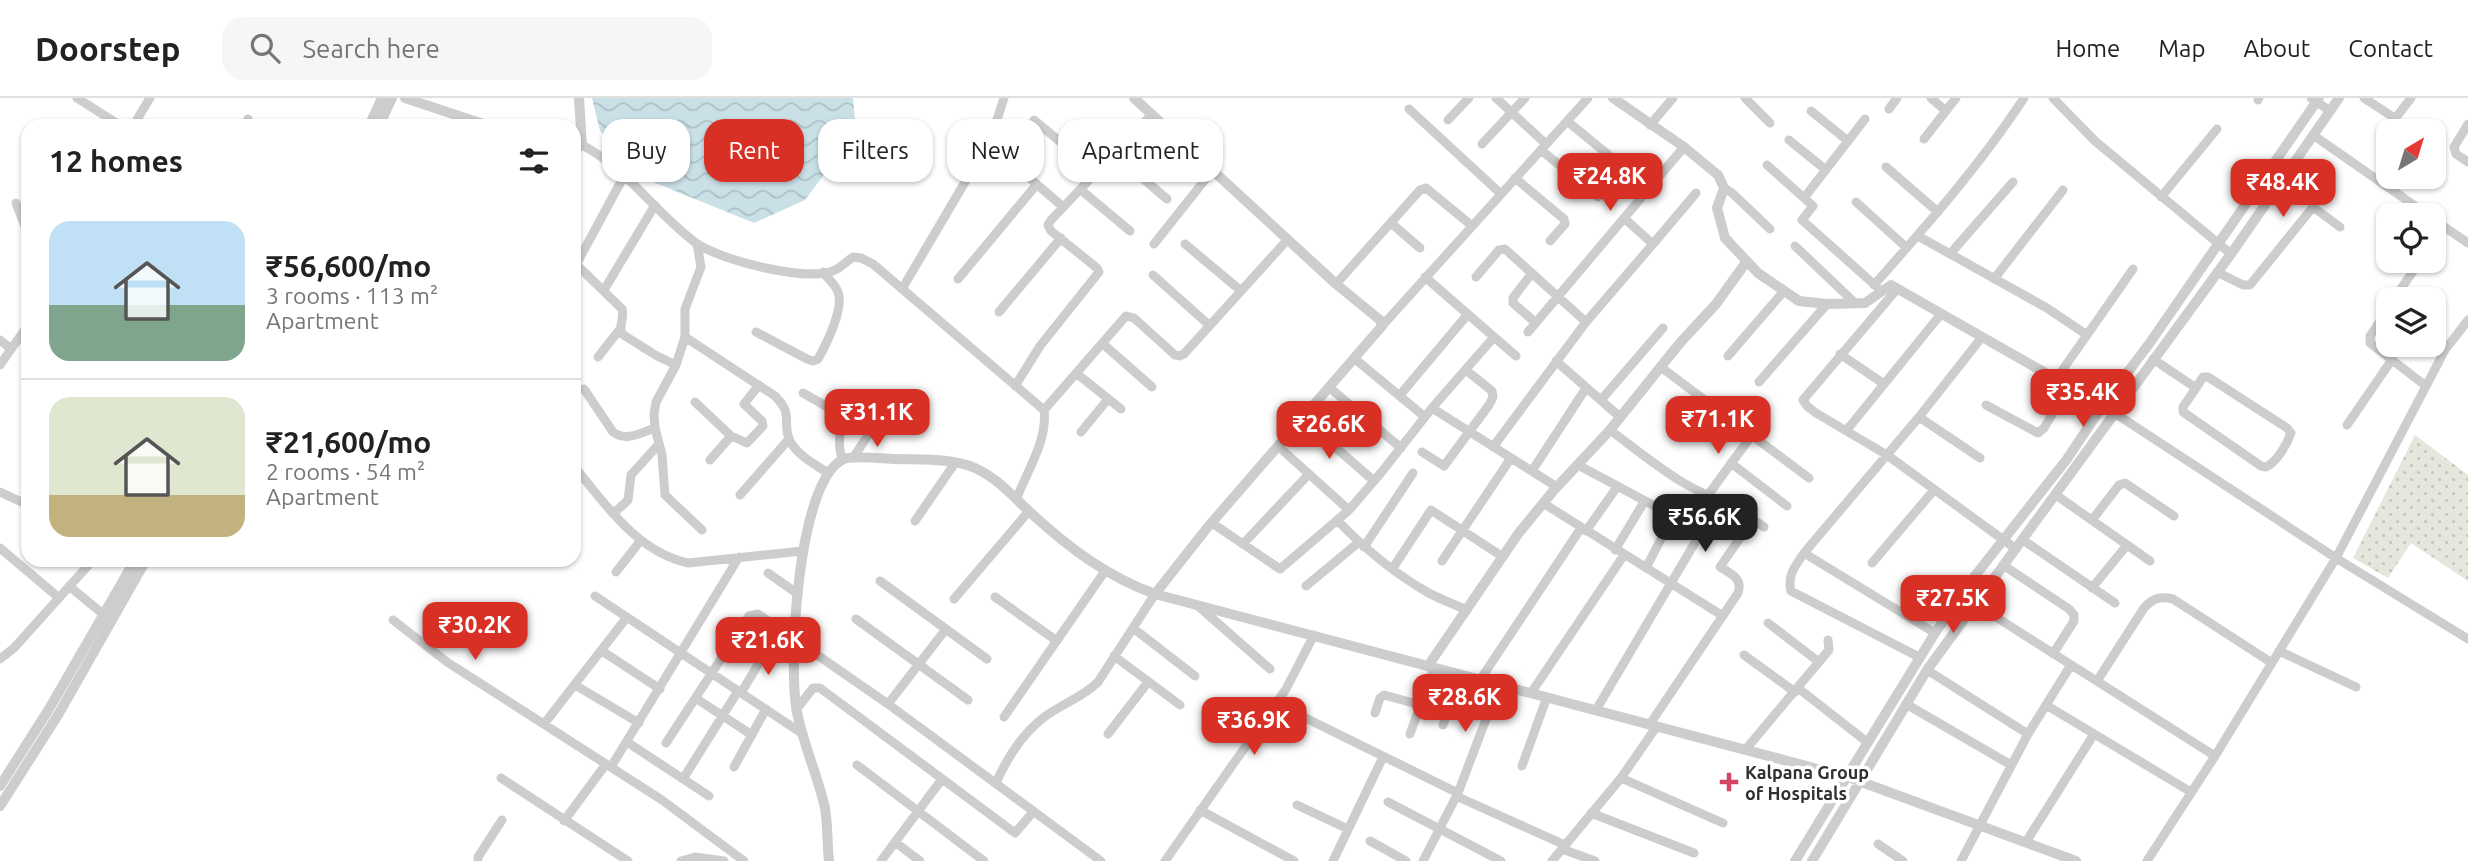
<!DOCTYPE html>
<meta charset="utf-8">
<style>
:root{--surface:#fff;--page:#f6f6f6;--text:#222;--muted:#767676;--line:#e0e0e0;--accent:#d93025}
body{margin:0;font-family:Ubuntu,sans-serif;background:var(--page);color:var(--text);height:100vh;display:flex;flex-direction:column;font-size:26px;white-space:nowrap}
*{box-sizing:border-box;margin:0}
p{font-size:23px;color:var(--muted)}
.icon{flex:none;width:38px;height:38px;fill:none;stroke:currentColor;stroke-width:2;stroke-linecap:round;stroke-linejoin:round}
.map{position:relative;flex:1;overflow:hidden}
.sheet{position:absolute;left:21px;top:21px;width:560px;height:448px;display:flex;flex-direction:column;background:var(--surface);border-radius:21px;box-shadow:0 2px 5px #0004}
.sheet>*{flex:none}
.hud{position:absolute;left:602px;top:21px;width:665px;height:63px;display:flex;gap:14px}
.needle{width:46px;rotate:38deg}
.fabs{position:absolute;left:2376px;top:21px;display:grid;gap:14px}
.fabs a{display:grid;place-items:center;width:70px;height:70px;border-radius:14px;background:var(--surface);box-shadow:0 2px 5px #0004;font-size:35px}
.price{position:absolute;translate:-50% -60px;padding:0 16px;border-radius:14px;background:var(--accent);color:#fff;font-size:23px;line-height:46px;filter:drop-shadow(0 2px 4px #0008)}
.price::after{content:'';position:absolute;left:50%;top:42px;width:21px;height:16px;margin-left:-10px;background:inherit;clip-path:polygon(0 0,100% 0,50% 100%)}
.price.on{background:#222;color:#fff}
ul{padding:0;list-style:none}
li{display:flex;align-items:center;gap:21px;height:175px;padding:0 28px}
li+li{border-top:2px solid var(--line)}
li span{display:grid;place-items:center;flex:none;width:196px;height:140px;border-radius:21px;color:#555}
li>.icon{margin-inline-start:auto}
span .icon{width:84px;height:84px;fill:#fffc;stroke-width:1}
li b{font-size:30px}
h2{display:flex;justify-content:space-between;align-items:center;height:84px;padding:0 28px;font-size:30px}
.chip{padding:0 24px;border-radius:21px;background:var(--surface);box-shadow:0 2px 5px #0004;font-size:24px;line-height:63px}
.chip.on{background:var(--accent);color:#fff}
header{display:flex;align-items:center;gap:42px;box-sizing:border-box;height:98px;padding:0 35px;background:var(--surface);border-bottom:2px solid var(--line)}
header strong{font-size:33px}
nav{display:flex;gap:38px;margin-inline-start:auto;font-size:24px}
.search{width:490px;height:63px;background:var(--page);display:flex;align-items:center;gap:18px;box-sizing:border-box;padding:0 24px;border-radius:21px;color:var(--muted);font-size:26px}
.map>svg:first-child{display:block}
.grass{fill:url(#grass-dots)}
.water{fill:url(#water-waves)}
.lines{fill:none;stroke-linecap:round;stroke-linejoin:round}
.minor{stroke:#cdcdcd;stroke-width:9}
.tertiary{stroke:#cdcdcd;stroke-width:10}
.poi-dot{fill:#d44563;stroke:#fff;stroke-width:2.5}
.labels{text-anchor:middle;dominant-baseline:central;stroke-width:7;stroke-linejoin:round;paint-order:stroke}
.poi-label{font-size:18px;font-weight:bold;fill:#303030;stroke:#fff;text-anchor:start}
</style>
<header>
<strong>Doorstep</strong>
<div class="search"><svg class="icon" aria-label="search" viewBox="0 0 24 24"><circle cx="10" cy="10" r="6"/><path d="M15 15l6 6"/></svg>Search here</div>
<nav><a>Home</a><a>Map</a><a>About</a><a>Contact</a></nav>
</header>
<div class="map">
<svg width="2468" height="763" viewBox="0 0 2468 763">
<defs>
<pattern id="grass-dots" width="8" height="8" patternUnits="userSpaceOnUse" patternTransform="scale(1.75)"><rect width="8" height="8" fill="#e4e8dc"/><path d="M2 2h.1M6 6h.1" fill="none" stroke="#c4c7bd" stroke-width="1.8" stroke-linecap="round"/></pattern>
<pattern id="water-waves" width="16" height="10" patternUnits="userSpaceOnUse" patternTransform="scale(1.75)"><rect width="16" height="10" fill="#cae0e7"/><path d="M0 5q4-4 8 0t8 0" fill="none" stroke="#aec0c6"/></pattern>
</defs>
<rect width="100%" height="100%" fill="#fff"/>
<path class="grass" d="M 2415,337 L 2468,377 L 2468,483 L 2411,445 L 2388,480 L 2353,460 Z"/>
<path class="water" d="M 592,0 L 853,0 L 855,21 L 829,70 L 805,102 L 754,125 L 653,84 L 600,33 Z"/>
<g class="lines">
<path class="minor" d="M 77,0 L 121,28
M 1496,0 L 1546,46
M 1745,0 L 1770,25
M 1931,0 L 1946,13
M 2053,0 L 2095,43 L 2231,156
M 2311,0 L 2330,13
M 2364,0 L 2393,19 L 2398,17 L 2411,0
M 2258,2 L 2259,0
M 1409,11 L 1500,95
M 1889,11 L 1897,0
M 1811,13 L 1848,43
M 1034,22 L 1097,74
M 1448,22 L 1469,0
M 1567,23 L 1650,91
M 2468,26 L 2454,49 L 2456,56 L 2468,64
M 1650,27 L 1673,0
M 133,28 L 150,0
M 243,28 L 248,21
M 2313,37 L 2428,117
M 1924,41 L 1956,0
M 1789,42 L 1826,72
M 1482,46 L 1525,0
M 582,47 C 627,70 655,115 696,145 C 720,162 808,185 835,172 C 841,169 847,163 853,159 L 861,160 L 873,166 L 1044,312 L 1126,218 L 1134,220 L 1175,257 L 1179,258 L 1184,256 L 1288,141
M 1541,52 L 1598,99
M 1114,56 L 1167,101
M 1004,58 L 1062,108
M 1767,67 L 1813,108 L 1802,122 L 1877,189
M 1886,69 L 1938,114
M 624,78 L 577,165 L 578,168 L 622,211 C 625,220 618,227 622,236 L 657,258 L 676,267
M 1515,80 L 1564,121 L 1565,126 L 1550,143
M 1724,90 L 1732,95 L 1770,131
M 1081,92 L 1130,133
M 2161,99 L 2217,31
M 1804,100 L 1865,21
M 1856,104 L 1907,150
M 16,105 L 28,136
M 2434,122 L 2443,128
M 1391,125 L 1420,150
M 1918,138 L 2047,210 L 2087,237 L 2056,281
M 2434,142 L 2443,128 L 2468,145
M 697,146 L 701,169 L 685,211 L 685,239 L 676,267 L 656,304 L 654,316 L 655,330 L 662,357 L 665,397 L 702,432
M 1154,146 L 1212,73
M 1185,146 L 1240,192
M 1653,146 L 1696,95
M 1795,148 L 1855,205
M 1950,156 L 2013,84
M 2217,174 L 2243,187 L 2250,187 L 2313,109 L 2340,129
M 1532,175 L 1513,200 L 1513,205 L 1536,225
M 1153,177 L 1209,227
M 1425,179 L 1516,258
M 1476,179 L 1499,152 L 1505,151 L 1586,224
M 958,181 L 1037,86
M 1994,181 L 2063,92
M 1336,186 L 1420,92 L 1426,90 L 1471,127
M 1874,187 C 1927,127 1980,67 2024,0
M 902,191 L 991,40 L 1004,0
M 1897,191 L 1803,302 L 1807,308 L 1816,315 L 1887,357 L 2016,451
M 604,192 L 655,107
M 2394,201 L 2420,163
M 2389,210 L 2370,238 L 2370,245 L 2426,288
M 999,214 L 1061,140
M 1382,228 L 1588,0
M 756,234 L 807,261 L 813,263 L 818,261 C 826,247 846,207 837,192 C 834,185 827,180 823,174
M 1528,234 L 1684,49
M 2087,237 L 2133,171
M 685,239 L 775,298 C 795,318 781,324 790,343 C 797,357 816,367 828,375
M 0,242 L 11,251
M 1102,245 L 1152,289
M 1840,256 L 1884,286
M 1728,258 L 1784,193
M 598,259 L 620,231
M 1355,261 L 1425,319
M 2153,261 L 2196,290 L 2203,279 L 2208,279 L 2287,330 L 2291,335 C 2287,346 2277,364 2266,369 L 2261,368 L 2183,314 L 2183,309 L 2196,290
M 1556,263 L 1620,319
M 0,267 L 28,227
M 1662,270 L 1809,380
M 1076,275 L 1121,311
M 1759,284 L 1827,206
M 1015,288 L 1040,248 L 1099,174 L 1097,170 L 1051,133 L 1048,127 L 1051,122 L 1152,16
M 1330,290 L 1401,350
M 584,291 L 613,334 C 626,344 640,335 655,330
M 803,295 L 838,315 C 846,328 834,343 843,362
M 1400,297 L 1468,216
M 1601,302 L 1663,230
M 695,304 L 731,338
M 1986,307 L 2038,335 L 2044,330 L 2069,288
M 1432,310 L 1557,389
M 2113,314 L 2336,460 L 2468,541
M 1919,319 L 1980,360
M 1303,321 L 1374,383
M 2347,327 L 2391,263
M 1610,332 C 1634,350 1657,369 1682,384 C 1710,400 1738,410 1764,429
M 1846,333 L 1941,216
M 1081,334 L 1108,301
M 1279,349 L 1349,412
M 1493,349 L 1586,224 L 1653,146 L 1625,121
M 1422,354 L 1444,368 L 1489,307 L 1493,299 L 1492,293 L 1466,272
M 853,360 L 876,325
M 710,362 L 731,338 L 747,345 L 763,328 L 762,323 L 744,306 L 759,287
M 1731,365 L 1787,408
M 1578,367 L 1664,413 L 1677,410 L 1702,426 L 1703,431 L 1596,612
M 574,368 C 605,406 637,454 688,465 L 802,453
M 1532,373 L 1586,290
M 0,394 L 28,407
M 740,397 L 789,341
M 1708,397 L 1752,337
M 2056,397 L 2150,463
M 1017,400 C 1027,373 1048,342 1044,312
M 1543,405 L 1723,518
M 613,416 L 628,402 L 631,377 L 659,346
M 1337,422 C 1363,449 1394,475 1427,494 C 1439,501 1454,506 1467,512
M 2092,422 L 2119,387 L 2125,385 L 2174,418
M 915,423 L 955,365
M 1212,425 L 1280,471 L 1349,412 L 1380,376 L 1432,310 L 1494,239
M 1586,433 L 1617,389
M 2023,442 L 2115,505
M 1243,446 L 1308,377
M 1364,449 L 1413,375
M 0,450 L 58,499
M 1615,452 L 1644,404
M 1804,455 L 1935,535
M 1442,463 L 1511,360
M 1872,465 L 1934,392
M 2003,467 L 2069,511 L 2074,517 L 2074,523 L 2053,556
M 1393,470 L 1431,412 L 1503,459
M 1646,470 L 1677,410
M 616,474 L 641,442
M 768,475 L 798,496
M 880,483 L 987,561
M 69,488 L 103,516
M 1306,488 L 1359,444
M 2092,490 L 2127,447
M 1961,497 L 2215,658
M 595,498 L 803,636
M 995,499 L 1057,543
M 954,501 L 1029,413
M 1197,507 L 1270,571
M 856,521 L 968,602
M 393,522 L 447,564 L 662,702 L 744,763
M 1768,525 L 1819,564
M 1133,530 L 1195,578
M 602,553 L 660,591
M 2279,553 L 2356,589
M 1744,557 L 1795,594
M 1114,558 L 1180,607
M 1919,559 L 1791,493 C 1787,478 1795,468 1804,455 L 1919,319 L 1982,239
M 0,561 L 14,550 L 93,462
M 1927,572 L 2028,636
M 1480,582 L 1581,430
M 2097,583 L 2144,510 C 2153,500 2160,498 2173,501 L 2272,565
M 575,587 L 639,625
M 1798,590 L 1867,644
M 741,595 L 769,548
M 1531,595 L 1624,457
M 697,601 L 752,637
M 1275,605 L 1458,695 L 1423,763
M 888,606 L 946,531
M 1906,606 L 2011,667
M 2046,607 L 2191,694
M 796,612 L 813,590 L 820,590 L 1015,735 L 1033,714
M 1375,615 L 1380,600 L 1384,597 L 1421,607
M 1004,619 L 1105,473
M 544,626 L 627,519
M 1650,626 L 1738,495 C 1743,480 1731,476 1720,469 L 1753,421
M 1443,627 L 1461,577
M 1108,636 L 1148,584
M 1410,636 L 1434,570
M 627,644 L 709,698
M 666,645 L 749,518 L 758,516 L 888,606 L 1101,763
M 1746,651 L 1829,552 L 1828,542
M 857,667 L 984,763
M 1522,668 L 1547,599
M 611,669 L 739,459
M 734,669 L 766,611
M 501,680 L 628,763
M 1621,680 L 1723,725
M 683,681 L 738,593
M 996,685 C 1007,660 1021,637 1043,620 C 1061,606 1082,600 1098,584 L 1155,496
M 1458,695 L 1499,587
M 1456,698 L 1565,747
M 1388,704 L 1501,763
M 1297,707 L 1348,731
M 1200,712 L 1294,763
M 1591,715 L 1694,755
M 564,723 L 606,666
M 1370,743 L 1406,763
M 895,744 L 920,763
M 2026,744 L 2094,636
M 1878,746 L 1903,763
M 1562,751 L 1595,763
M 478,763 L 478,759 L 502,722
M 681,763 L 695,759 L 724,763
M 881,763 L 942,681
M 1165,763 L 1286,591 L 1314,537
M 1333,763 L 1383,659
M 1552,763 L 1621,680 L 1657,628
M 1961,763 L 2028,636 L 2071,567
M 2147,763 L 2215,658 L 2336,460 L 2445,252 L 2468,222"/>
<path class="tertiary" d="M 405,0 L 489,28
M 1134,0 L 1336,186 L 1380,222 L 1382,228 L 1207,430 L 1155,496
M 1613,0 L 1684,49 L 1718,77 L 1724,90 L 1717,110 L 1725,140 L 1758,175 L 1799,203 L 1827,206 L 1865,205 L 1891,187 L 2107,310
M 369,28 L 382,0
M 379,28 L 392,0
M 574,51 L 582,47 L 579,0
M 1428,568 L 1518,436 L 1554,392 L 1610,332 L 1679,246 L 1716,206 L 1747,163
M 0,688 L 49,611 L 135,462
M 0,708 L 58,617 L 146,462
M 829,763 C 827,745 828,728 825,710 C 818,678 803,646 797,614 C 788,569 797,381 844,361 C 853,357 884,361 896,361 C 921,362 952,360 975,370 C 999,381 1013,399 1032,416 C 1069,450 1108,479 1155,496 L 1848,679 L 2076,763
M 1795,763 L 1935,535 L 1967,488 L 2067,361 L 2103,307 L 2149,246 L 2319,0
M 1812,763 L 1927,572 L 2231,156 L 2339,0"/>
</g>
<path class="poi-dot" d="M1725.5 673.5h7v7h7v7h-7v7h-7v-7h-7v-7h7z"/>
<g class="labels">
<g class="poi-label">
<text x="1745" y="674">Kalpana Group<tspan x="1745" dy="21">of Hospitals</tspan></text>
</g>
</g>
</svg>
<div class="fabs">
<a><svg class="needle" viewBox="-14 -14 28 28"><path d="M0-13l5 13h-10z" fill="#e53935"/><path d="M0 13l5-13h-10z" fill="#767676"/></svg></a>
<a><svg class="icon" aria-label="locate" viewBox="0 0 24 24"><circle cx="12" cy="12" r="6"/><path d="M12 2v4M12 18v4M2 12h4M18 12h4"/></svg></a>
<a><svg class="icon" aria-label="layers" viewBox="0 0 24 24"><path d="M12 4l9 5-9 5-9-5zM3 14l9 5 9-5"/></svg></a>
</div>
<b class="price" style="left:1610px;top:115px">₹24.8K</b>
<b class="price" style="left:2283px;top:121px">₹48.4K</b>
<b class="price" style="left:2083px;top:331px">₹35.4K</b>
<b class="price" style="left:877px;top:351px">₹31.1K</b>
<b class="price" style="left:1718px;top:358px">₹71.1K</b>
<b class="price" style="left:1329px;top:363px">₹26.6K</b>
<b class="price on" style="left:1705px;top:456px">₹56.6K</b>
<b class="price" style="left:1953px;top:537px">₹27.5K</b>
<b class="price" style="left:475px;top:564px">₹30.2K</b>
<b class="price" style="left:768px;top:579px">₹21.6K</b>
<b class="price" style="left:1465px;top:636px">₹28.6K</b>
<b class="price" style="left:1254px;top:659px">₹36.9K</b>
<div class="hud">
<a class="chip">Buy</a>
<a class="chip on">Rent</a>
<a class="chip">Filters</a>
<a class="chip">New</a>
<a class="chip">Apartment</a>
</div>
<section class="sheet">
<h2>12 homes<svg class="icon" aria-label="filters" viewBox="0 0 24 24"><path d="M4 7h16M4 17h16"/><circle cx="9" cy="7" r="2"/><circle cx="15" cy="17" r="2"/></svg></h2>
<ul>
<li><span style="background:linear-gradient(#bfe0f5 60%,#7fa58c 0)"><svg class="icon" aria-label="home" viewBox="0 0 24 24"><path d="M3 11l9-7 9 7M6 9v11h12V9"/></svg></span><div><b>₹56,600/mo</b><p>3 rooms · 113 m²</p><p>Apartment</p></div></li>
<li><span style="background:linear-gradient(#dfe7d0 70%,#c2b280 0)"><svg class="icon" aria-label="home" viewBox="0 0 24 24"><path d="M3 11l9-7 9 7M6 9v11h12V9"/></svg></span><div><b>₹21,600/mo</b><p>2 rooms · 54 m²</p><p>Apartment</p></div></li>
</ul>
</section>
</div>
